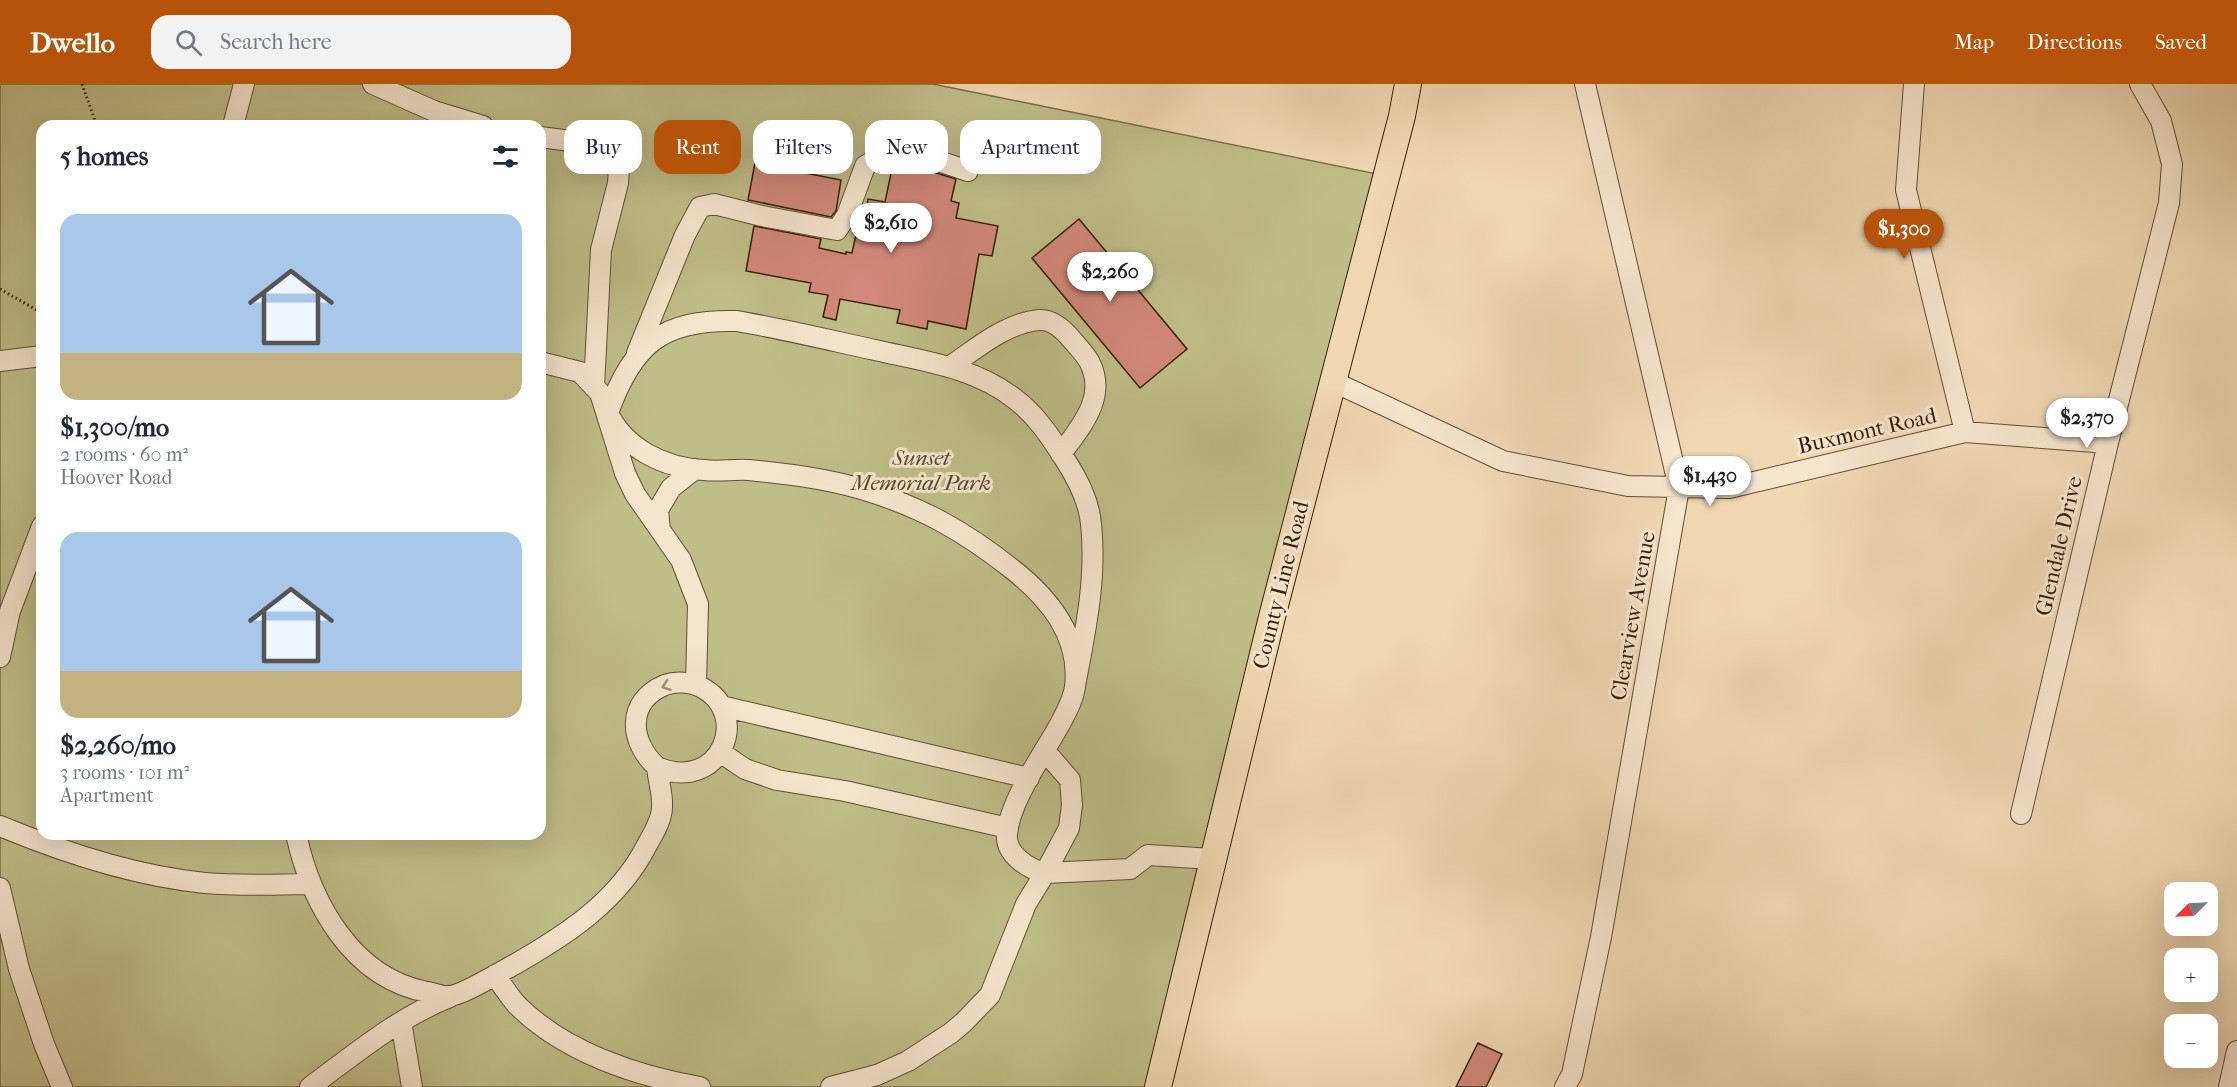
<!DOCTYPE html>
<meta charset="utf-8">
<style>
:root{--surface:#fff;--page:#f2f2f3;--text:#1f2937;--muted:#747a83;--accent:#b45309}
body{margin:0;font-family:"IM FELL French Canon",serif;background:var(--page);color:var(--text);height:100vh;display:flex;flex-direction:column;font-size:22px;white-space:nowrap}
*{box-sizing:border-box;margin:0}
p{font-size:20px;color:var(--muted)}
.icon{flex:none;width:33px;height:33px;fill:none;stroke:currentColor;stroke-width:2;stroke-linecap:round;stroke-linejoin:round}
.map{position:relative;flex:1;overflow:hidden}
.details{position:absolute;left:36px;top:36px;width:510px;height:720px;display:flex;flex-direction:column;background:var(--surface);border-radius:18px;box-shadow:0 6px 24px #0002}
.details>*{flex:none}
.hud{position:absolute;left:564px;top:36px;width:570px;height:54px;display:flex;gap:12px}
.needle{width:39px;rotate:246deg}
.controls{position:absolute;left:2164px;top:798px;display:grid;gap:12px}
.controls a{display:grid;place-items:center;width:54px;height:54px;border-radius:12px;background:var(--surface);box-shadow:0 6px 24px #0002;font-size:30px}
.price{position:absolute;translate:-50% -51px;padding:0 14px;border-radius:21px;background:#fff;color:#222;font-size:20px;line-height:39px;filter:drop-shadow(0 2px 3px #0008)}
.price::after{content:'';position:absolute;left:50%;top:36px;width:18px;height:14px;margin-left:-9px;background:inherit;clip-path:polygon(0 0,100% 0,50% 100%)}
.price.active{background:var(--accent);color:#fff}
ul{padding:0;list-style:none}
li{display:grid;align-content:center;gap:12px;height:318px;padding:0 24px}
li span{display:grid;place-items:center;height:186px;border-radius:18px;color:#555}
li>.icon{margin-inline-start:auto}
span .icon{width:108px;height:108px;fill:#fffc;stroke-width:1}
li b{font-size:26px}
h2{display:flex;justify-content:space-between;align-items:center;height:72px;padding:0 24px;font-size:26px}
.pill{padding:0 21px;border-radius:18px;background:var(--surface);box-shadow:0 6px 24px #0002;font-size:21px;line-height:54px}
.pill.active{background:var(--accent);color:#fff}
header{display:flex;align-items:center;gap:36px;box-sizing:border-box;height:84px;padding:0 30px;background:var(--accent);color:#fff}
header strong{font-size:28px}
nav{display:flex;gap:33px;margin-inline-start:auto;font-size:21px}
.search{width:420px;height:54px;background:var(--page);display:flex;align-items:center;gap:15px;box-sizing:border-box;padding:0 21px;border-radius:18px;color:var(--muted);font-size:22px}
.map>svg:first-child{display:block}
.green{fill:#bfbd88;stroke:#7a6f49;stroke-width:1.5;fill-rule:evenodd}
.building{fill:#d2887a;stroke:#34210a;stroke-width:1.5}
.lines{fill:none;stroke-linecap:round;stroke-linejoin:round}
.minor-casing{stroke:#634e34;stroke-width:22}
.major-casing{stroke:#34210a;stroke-width:28}
.path{stroke:#34210a;stroke-width:3;stroke-dasharray:1.5 3;stroke-linecap:butt}
.minor{stroke:#f5e5cd;stroke-width:20}
.major{stroke:#efd7b2;stroke-width:26}
.oneway{stroke:#9e8d75}
.labels{text-anchor:middle;dominant-baseline:central;stroke-width:6;stroke-linejoin:round;paint-order:stroke}
.street-label{font-size:22px;fill:#34210a;stroke:#f5e5cd}
.park-label{font-size:22px;font-style:italic;fill:#57482a;stroke:#f5e5cd}
</style>
<header>
<strong>Dwello</strong>
<div class="search"><svg class="icon" aria-label="search" viewBox="0 0 24 24"><circle cx="10" cy="10" r="6"/><path d="M15 15l6 6"/></svg>Search here</div>
<nav><a>Map</a><a>Directions</a><a>Saved</a></nav>
</header>
<div class="map">
<svg width="2237" height="1003" viewBox="0 0 2237 1003">
<rect width="100%" height="100%" fill="#efd7b2"/>
<filter id="stains"><feTurbulence type="fractalNoise" baseFrequency=".00333" numOctaves="4"/><feColorMatrix values="0 0 0 0 .2 0 0 0 0 .09 0 0 0 0 .02 0 0 0 .5 -.17"/></filter>
<radialGradient id="worn" r=".72"><stop offset=".6" stop-color="#630" stop-opacity="0"/><stop offset="1" stop-color="#630" stop-opacity=".3"/></radialGradient>
<path class="green" d="M 0,0 L 933,0 L 1387,92 L 1161,1003 L 0,1003 ZM 42,42 L 540,42 L 540,750 L 42,750 Z"/>
<path class="building" d="M 755,79 L 841,96 L 836,127 L 831,133 L 748,116 Z
M 893,80 L 913,82 L 956,95 L 951,117 L 959,119 L 956,134 L 998,142 L 992,172 L 979,170 L 966,245 L 928,237 L 927,245 L 897,239 L 900,226 L 840,215 L 836,236 L 823,233 L 828,211 L 809,208 L 811,199 L 746,187 L 754,142 L 821,155 L 819,164 L 846,170 L 846,168 L 852,169 L 858,142 L 863,141 L 868,115 L 885,118 Z
M 1079,135 L 1187,265 L 1140,304 L 1032,174 Z
M 1478,959 L 1502,970 L 1486,1003 L 1456,1003 Z"/>
<g class="lines">
<g class="minor-casing">
<path id="minor" d="M 373,0 L 434,27 L 483,42
M 1914,0 L 1906,106 L 1965,348
M 233,42 L 244,0
M 540,53 L 602,61 L 609,65 L 616,73 L 619,83 L 618,99 L 601,166 L 594,303
M 637,269 L 685,151 L 700,123 L 714,120 L 762,132 L 837,146 L 847,131 L 865,82 L 887,68 L 906,68 L 930,74 L 968,87
M 0,277 L 42,272
M 540,278 L 580,288 L 600,309 L 625,389 L 635,410 L 681,476 L 698,520 L 696,601
M 949,283 C 976,265 1005,239 1039,236 C 1053,235 1065,247 1073,257 C 1079,264 1086,271 1090,279 C 1107,314 1081,342 1061,370
M 1334,298 L 1503,377 L 1628,402 L 1729,404 L 1965,348 L 2108,359
M 660,446 L 658,426 L 671,404 L 695,385
M 0,573 L 10,527 L 42,442
M 721,622 L 1029,694
M 1045,667 L 1070,696 L 1072,721 L 1069,744 L 1045,789 C 1028,785 1005,770 1007,750 C 1010,716 1043,671 1060,640 C 1066,628 1073,617 1075,603 C 1081,552 1049,514 1012,485 C 964,447 920,422 861,405 C 824,394 787,390 749,386 C 734,385 719,388 704,386 C 665,384 625,365 608,329 C 633,259 663,235 737,237 C 783,245 829,256 875,266 C 923,277 974,283 1015,315 C 1036,331 1050,352 1064,374 C 1077,394 1089,416 1091,440 C 1097,494 1085,549 1075,602
M 720,668 L 745,685 L 777,696 L 845,707 L 1008,744
M 2021,730 L 2108,359 L 2169,119 L 2172,80 L 2161,37 L 2140,0
M 0,742 C 65,769 134,792 205,799 C 240,802 275,801 311,800
M 296,750 C 311,819 352,894 427,908 C 434,909 442,913 449,912 C 460,912 499,889 510,883 C 565,852 618,818 647,761 C 653,750 662,736 662,723 C 663,710 658,696 657,683 C 629,658 626,617 665,601 C 676,597 690,598 701,603 C 753,630 720,710 657,683
M 0,804 L 19,885 L 44,960 L 62,1003
M 495,891 C 502,901 509,912 517,921 C 564,968 636,992 700,1003
M 401,938 L 412,1003
M 310,1003 C 355,970 399,933 450,913
M 831,1003 L 877,991 L 908,977 L 951,949 L 964,938 L 990,911 L 1026,820 L 1045,789 L 1130,785 L 1148,771 L 1213,775
M 1565,1003 L 1572,990 L 1601,853 L 1679,404 L 1585,0
M 2229,1003 L 2237,967"/>
</g>
<g class="major-casing">
<path id="major" d="M 1158,1003 L 1272,533 L 1402,32 L 1408,0"/>
</g>
<path class="path" d="M 82,0 L 97,42
M 0,205 L 42,229"/>
<use href="#minor" class="minor"/>
<use href="#major" class="major"/>
</g>
<defs><path id="oneway-chevron" d="M-2-3.5L2.5 0L-2 3.5" fill="none" stroke-width="1.6" stroke-linecap="round" stroke-linejoin="round" transform="scale(1.5)"/></defs>
<use class="oneway" href="#oneway-chevron" transform="translate(666 602) rotate(161)"/>
<g class="labels">
<g class="street-label">
<text transform="translate(1867 347) rotate(-13)">Buxmont Road</text>
<text transform="translate(2059 462) rotate(-77)">Glendale Drive</text>
<text transform="translate(1281 501) rotate(-76)">County Line Road</text>
<text transform="translate(1633 532) rotate(-80)">Clearview Avenue</text>
</g>
<g class="park-label">
<text x="921" y="374">Sunset<tspan x="921" dy="25">Memorial Park</tspan></text>
</g>
</g>
<rect width="100%" height="100%" filter="url(#stains)"/>
<rect width="100%" height="100%" fill="url(#worn)"/>
</svg>
<div class="controls">
<a><svg class="needle" viewBox="-14 -14 28 28"><path d="M0-13l5 13h-10z" fill="#e53935"/><path d="M0 13l5-13h-10z" fill="#747a83"/></svg></a>
<a>+</a>
<a>−</a>
</div>
<b class="price" style="left:891px;top:170px">$2,610</b>
<b class="price active" style="left:1904px;top:176px">$1,300</b>
<b class="price" style="left:1110px;top:219px">$2,260</b>
<b class="price" style="left:2087px;top:365px">$2,370</b>
<b class="price" style="left:1710px;top:423px">$1,430</b>
<div class="hud">
<a class="pill">Buy</a>
<a class="pill active">Rent</a>
<a class="pill">Filters</a>
<a class="pill">New</a>
<a class="pill">Apartment</a>
</div>
<section class="details">
<h2>5 homes<svg class="icon" aria-label="filters" viewBox="0 0 24 24"><path d="M4 7h16M4 17h16"/><circle cx="9" cy="7" r="2"/><circle cx="15" cy="17" r="2"/></svg></h2>
<ul>
<li><span style="background:linear-gradient(#a9c7e8 75%,#c2b280 0)"><svg class="icon" aria-label="home" viewBox="0 0 24 24"><path d="M3 11l9-7 9 7M6 9v11h12V9"/></svg></span><div><b>$1,300/mo</b><p>2 rooms · 60 m²</p><p>Hoover Road</p></div></li>
<li><span style="background:linear-gradient(#a9c7e8 75%,#c2b280 0)"><svg class="icon" aria-label="home" viewBox="0 0 24 24"><path d="M3 11l9-7 9 7M6 9v11h12V9"/></svg></span><div><b>$2,260/mo</b><p>3 rooms · 101 m²</p><p>Apartment</p></div></li>
</ul>
</section>
</div>
